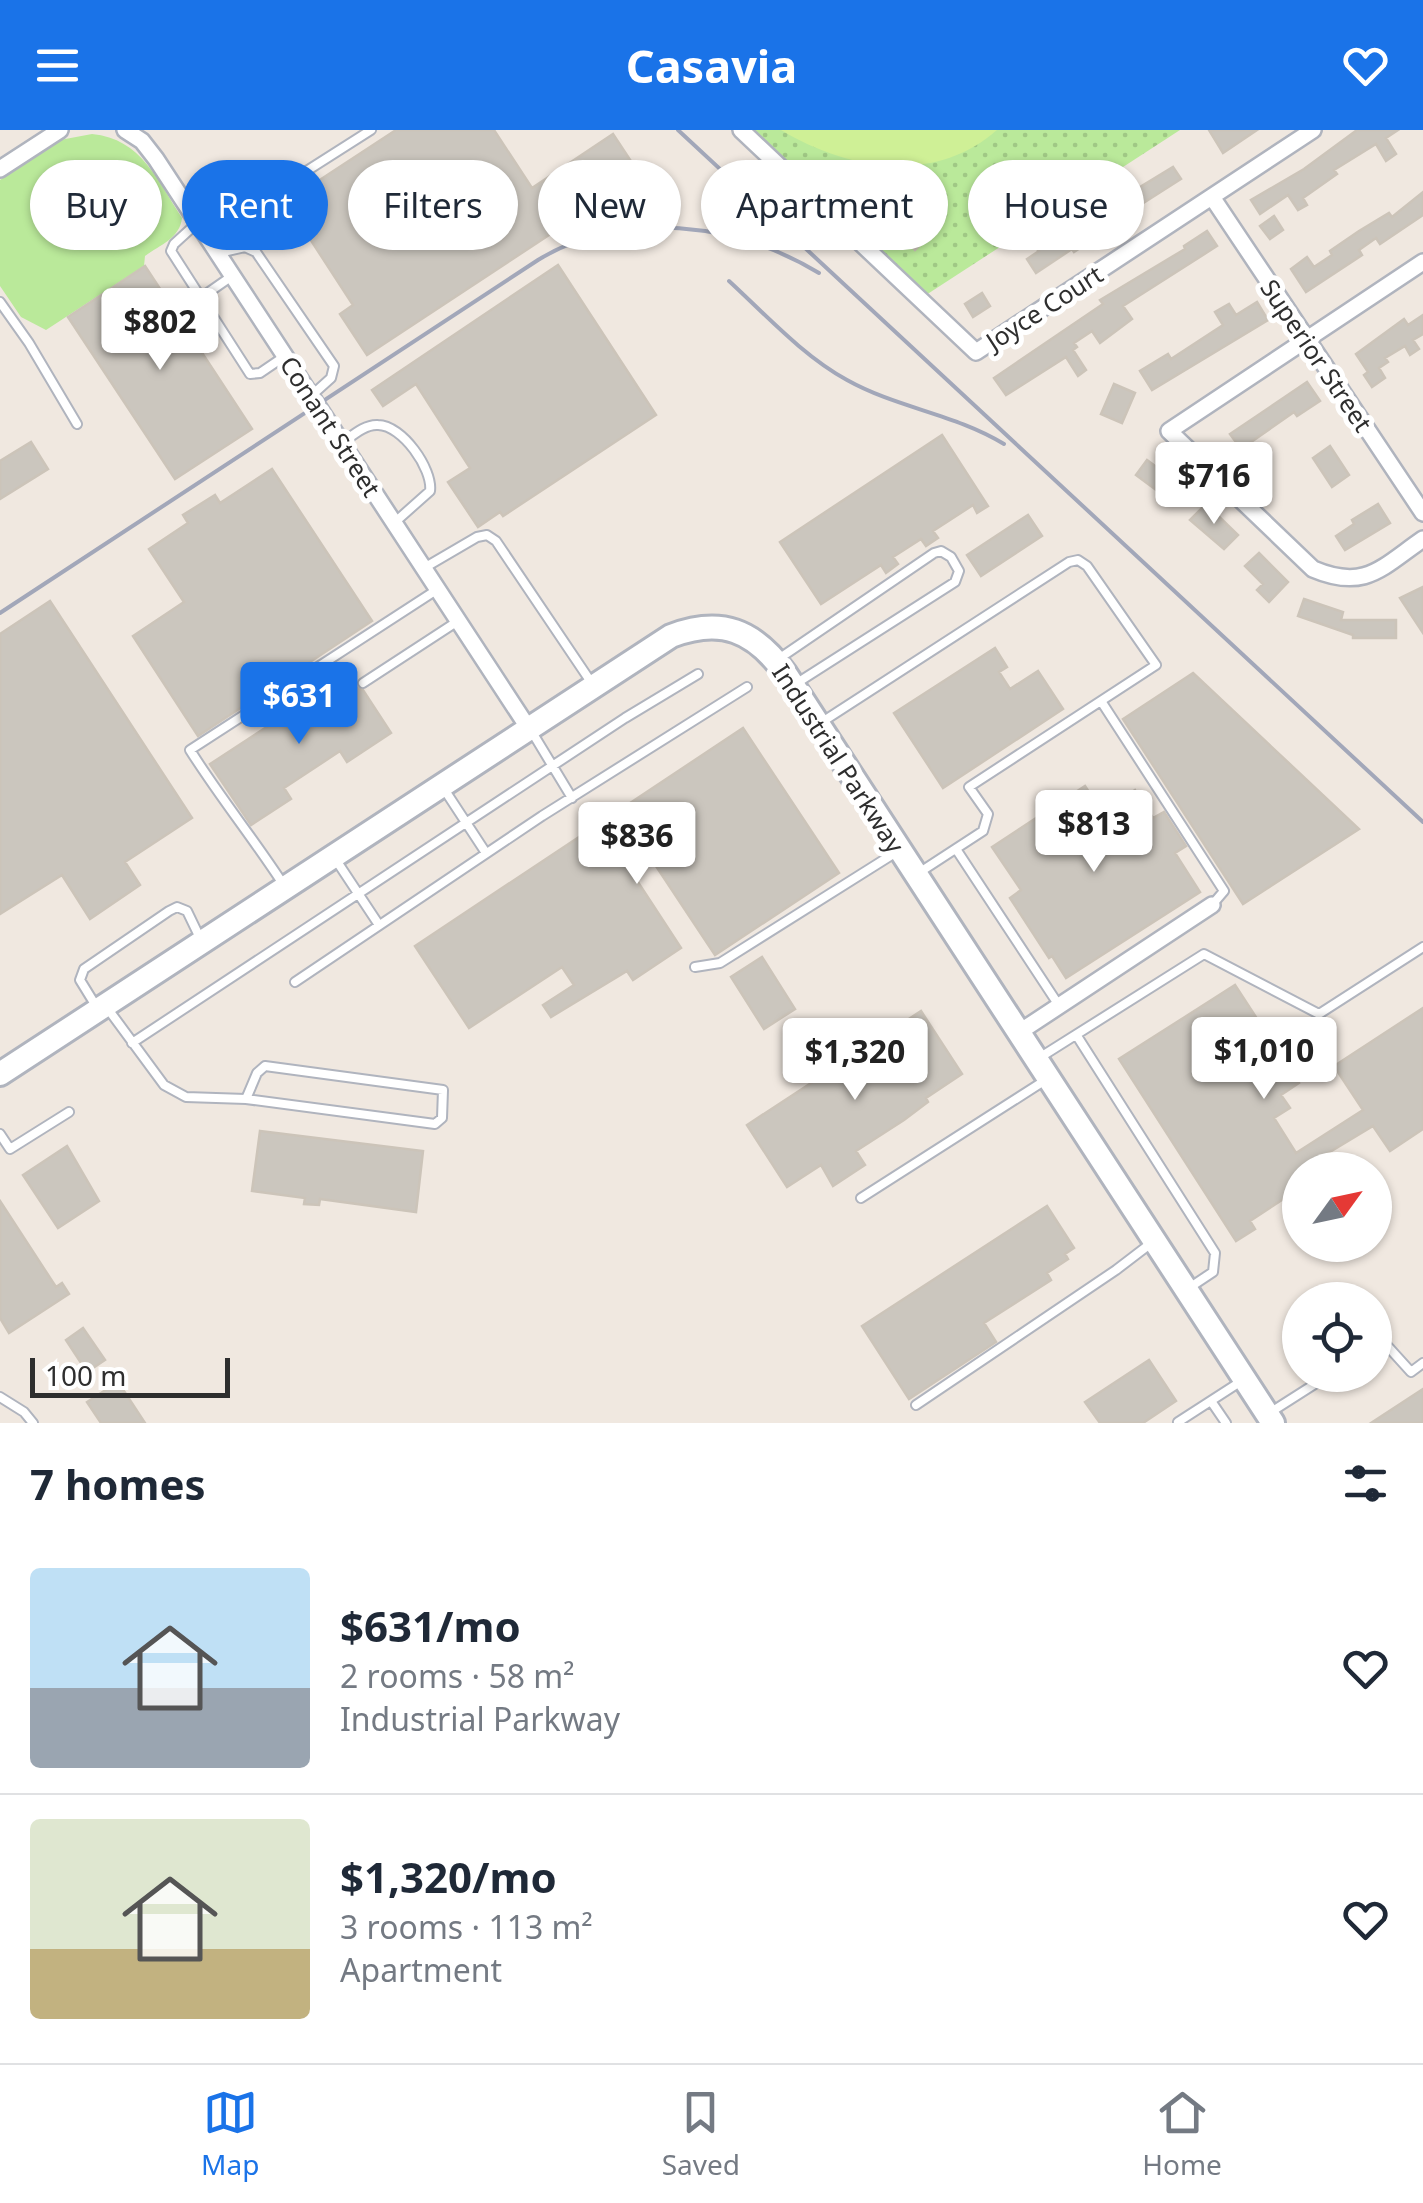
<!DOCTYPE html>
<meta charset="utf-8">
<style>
:root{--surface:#fff;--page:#f2f2f3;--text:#1f2937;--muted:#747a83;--line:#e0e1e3;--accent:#1a73e8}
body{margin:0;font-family:"Noto Sans",sans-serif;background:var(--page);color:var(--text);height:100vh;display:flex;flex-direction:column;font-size:38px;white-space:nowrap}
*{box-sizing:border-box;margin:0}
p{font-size:32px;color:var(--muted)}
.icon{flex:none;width:55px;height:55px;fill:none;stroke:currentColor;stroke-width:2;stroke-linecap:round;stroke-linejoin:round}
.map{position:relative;height:1293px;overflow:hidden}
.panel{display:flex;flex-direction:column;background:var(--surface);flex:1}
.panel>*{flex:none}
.banner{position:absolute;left:30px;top:30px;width:1365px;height:90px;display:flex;gap:20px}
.needle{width:65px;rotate:57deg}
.tools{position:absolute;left:1282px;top:1022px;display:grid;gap:20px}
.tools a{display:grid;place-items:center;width:110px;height:110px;border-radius:50%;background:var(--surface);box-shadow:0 2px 8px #0004;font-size:50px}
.scale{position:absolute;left:30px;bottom:25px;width:200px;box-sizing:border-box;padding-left:10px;border:5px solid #2e2e2e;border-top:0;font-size:28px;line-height:35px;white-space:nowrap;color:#2e2e2e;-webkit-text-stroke:8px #fff;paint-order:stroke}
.price{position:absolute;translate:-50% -85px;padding:0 22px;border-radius:10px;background:#fff;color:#222;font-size:32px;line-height:65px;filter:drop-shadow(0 2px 5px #0008)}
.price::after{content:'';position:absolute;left:50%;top:60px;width:30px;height:22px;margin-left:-15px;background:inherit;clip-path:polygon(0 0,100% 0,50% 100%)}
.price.on{background:var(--accent);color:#fff}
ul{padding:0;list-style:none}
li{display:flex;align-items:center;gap:30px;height:250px;padding:0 30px}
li+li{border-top:2px solid var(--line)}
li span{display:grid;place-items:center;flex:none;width:280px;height:200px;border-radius:10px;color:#555}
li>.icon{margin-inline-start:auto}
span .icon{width:120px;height:120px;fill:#fffc;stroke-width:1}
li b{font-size:42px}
h2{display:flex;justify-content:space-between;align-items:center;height:120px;padding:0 30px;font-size:42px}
.chip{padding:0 35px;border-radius:45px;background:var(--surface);box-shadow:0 2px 8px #0004;font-size:35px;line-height:90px}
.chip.on{background:var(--accent);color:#fff}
header{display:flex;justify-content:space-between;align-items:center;height:130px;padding:0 30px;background:var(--accent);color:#fff;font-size:45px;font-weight:700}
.tab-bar{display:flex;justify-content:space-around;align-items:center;height:140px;border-top:2px solid var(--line);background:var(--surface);font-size:28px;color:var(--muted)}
.tab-bar a{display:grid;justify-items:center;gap:5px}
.tab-bar .on{color:var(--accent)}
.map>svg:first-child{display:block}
.grass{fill:#bae99a}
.park{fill:url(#park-dots)}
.pitch{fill:#cff096}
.building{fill:#cbc6be;stroke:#ccc4b9;stroke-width:2.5}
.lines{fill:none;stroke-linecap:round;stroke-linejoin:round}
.lane-casing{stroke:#b0b4be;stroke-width:12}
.street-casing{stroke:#b0b4be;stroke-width:20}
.secondary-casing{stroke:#b0b4be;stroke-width:28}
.lane{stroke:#fff;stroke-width:8}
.street{stroke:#fff;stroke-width:15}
.secondary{stroke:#fff;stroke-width:22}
.rail{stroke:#a2a7b9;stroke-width:4}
.labels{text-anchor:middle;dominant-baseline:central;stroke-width:10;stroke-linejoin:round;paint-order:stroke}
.street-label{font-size:25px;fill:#2e2e2e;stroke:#fff}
</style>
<header><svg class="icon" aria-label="menu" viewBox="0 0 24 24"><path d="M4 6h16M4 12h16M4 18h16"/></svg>Casavia<svg class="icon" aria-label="heart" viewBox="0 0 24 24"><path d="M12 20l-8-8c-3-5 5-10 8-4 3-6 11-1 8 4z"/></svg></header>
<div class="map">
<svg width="1423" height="1293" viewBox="0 0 1423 1293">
<defs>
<pattern id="park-dots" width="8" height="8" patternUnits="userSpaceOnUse" patternTransform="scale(2.5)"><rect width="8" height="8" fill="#bae99a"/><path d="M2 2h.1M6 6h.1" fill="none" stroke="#a0c885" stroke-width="1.8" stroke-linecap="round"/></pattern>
</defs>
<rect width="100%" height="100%" fill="#f0e8e0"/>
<path class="grass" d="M 92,4 C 142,9 157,50 182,88 C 180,108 160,115 145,126 L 144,136 L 46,200 L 21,187 L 0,156 L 0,50 L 60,10 Z"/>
<path class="park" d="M 753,0 L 1180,0 L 926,165 Z"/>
<path class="pitch" d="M 781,0 L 997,0 C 935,55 847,40 781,0 Z"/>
<path class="building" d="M 396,0 L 494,0 L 532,58 L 613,4 L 640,45 L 367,225 L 340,184 L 353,175 L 286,72 Z
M 1209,0 L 1257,0 L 1223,23 Z
M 1357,0 L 1398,0 L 1386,8 L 1396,24 L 1386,31 L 1376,14 L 1334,40 L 1337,44 L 1303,68 L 1307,75 L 1298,80 L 1288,65 L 1260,84 L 1251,70 L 1304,39 Z
M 1173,37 L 1181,49 L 1087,109 L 1089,112 L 1074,122 L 1072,119 L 1036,143 L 1027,129 L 1039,121 L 1035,117 L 1098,82 L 1087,65 L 1122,41 L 1135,60 Z
M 1423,62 L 1423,85 L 1380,114 L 1376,108 L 1359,120 L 1362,125 L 1306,162 L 1291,139 L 1307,127 L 1314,137 L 1332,125 L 1330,121 L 1359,101 L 1389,83 L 1392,87 Z
M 1274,86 L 1283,100 L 1270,109 L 1260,96 Z
M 916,99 L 925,110 L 915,120 L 905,109 Z
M 1207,101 L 1217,116 L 1123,176 L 1132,189 L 1100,213 L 1092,201 L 1074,213 L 1077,217 L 1073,220 L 1086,240 L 1078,246 L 1066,227 L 1006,265 L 994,248 L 1103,174 L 1100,170 L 1185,119 L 1184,116 Z
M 558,135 L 656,285 L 503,386 L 500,382 L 478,397 L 448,352 L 470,338 L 416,254 L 383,276 L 372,260 Z
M 145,136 L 252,299 L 175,349 L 68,187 Z
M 982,163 L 990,176 L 973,187 L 965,174 Z
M 1257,172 L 1268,190 L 1152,260 L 1140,241 L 1168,224 L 1171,229 L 1223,195 L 1215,182 L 1229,174 L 1236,185 Z
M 1423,185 L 1423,204 L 1413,210 L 1419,219 L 1410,225 L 1405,216 L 1385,228 L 1388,232 L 1379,238 L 1385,248 L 1372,257 L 1364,245 L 1368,242 L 1356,224 L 1404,189 L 1408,195 Z
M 1307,252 L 1320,271 L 1297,286 L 1294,282 L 1241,319 L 1230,304 Z
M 1114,254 L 1135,263 L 1122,293 L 1101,284 Z
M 942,305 L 988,376 L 977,383 L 973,375 L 933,401 L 938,408 L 926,416 L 921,409 L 893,427 L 898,434 L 886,443 L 881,435 L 821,474 L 780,412 Z
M 31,312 L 48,339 L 0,369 L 0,331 Z
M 1330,316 L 1349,345 L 1332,357 L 1313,328 Z
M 1147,330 L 1182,356 L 1171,371 L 1136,345 Z
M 272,339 L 372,491 L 198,606 L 133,506 L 184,472 L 149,419 L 188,393 L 183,385 L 215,365 L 220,373 Z
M 1206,374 L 1238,405 L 1224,419 L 1190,390 Z
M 1378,374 L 1390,393 L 1345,420 L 1336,406 L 1354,394 L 1352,390 Z
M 1028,385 L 1042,406 L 981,446 L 967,425 Z
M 1259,423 L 1288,452 L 1269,472 L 1257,460 L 1263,454 L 1245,436 Z
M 1423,457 L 1423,503 L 1400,468 Z
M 1304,469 L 1343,482 L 1341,490 L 1396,490 L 1396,508 L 1353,508 L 1353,505 L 1298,486 Z
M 50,471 L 192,688 L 125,732 L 140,755 L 90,789 L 62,745 L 0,784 L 0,504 Z
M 995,518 L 1007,537 L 999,542 L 1010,559 L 1038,541 L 1063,579 L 943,658 L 894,583 Z
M 351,542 L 357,558 L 363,560 L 391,603 L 347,632 L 340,621 L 284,658 L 291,669 L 251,695 L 210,634 Z
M 1193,543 L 1359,699 L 1243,774 L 1123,589 Z
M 743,598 L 839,743 L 715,825 L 652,730 L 632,743 L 681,818 L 633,850 L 627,841 L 551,887 L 543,875 L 574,855 L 562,837 L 469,898 L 415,816 Z
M 1085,656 L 1102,682 L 1135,660 L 1153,688 L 1164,682 L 1186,716 L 1175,723 L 1200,762 L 1066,848 L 1052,826 L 1049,828 L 1010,768 L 1021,760 L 992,717 Z
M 762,827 L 795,879 L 764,899 L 731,847 Z
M 1235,855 L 1299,953 L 1281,965 L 1290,978 L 1274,988 L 1296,1023 L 1363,980 L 1334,936 L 1423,878 L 1423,999 L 1390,1021 L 1373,996 L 1300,1040 L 1300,1058 L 1250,1091 L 1255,1099 L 1236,1111 L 1119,929 Z
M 921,881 L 962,944 L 926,968 L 928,972 L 904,990 L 856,1021 L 865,1035 L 833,1056 L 821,1035 L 787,1057 L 747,995 Z
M 260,1001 L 423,1021 L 416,1082 L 320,1069 L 319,1075 L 304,1074 L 305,1068 L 252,1061 Z
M 67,1016 L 99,1071 L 58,1098 L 23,1045 Z
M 0,1071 L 56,1157 L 62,1153 L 69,1164 L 9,1203 L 0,1188 Z
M 1047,1076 L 1074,1118 L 1065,1124 L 1068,1129 L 1047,1143 L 1051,1150 L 984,1193 L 996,1212 L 909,1269 L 862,1196 Z
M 83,1198 L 105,1230 L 87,1242 L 66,1210 Z
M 1149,1230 L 1176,1271 L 1143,1293 L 1100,1293 L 1085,1272 Z
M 118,1252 L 145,1293 L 101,1293 L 87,1272 Z
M 1423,1259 L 1423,1293 L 1371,1293 Z"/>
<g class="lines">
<g class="lane-casing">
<path id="lane" d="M 197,93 L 174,114 L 171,121 L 250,244 L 260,243 L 285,226
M 206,105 L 371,0
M 219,123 L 245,117 L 256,122 L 334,236 L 331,248 L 311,266
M 199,169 L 232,146
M 0,172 L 29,213 L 77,294
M 342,313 C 352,306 365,294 378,295 C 402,295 433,339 430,361 L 394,393
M 424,438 L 477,407 L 487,405 L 496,411 L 593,555
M 777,530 L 934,423 L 941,421 L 951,427 L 959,441 L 955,452 L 797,553
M 363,553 L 458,491
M 1101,571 L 1224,761 L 1212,775
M 822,592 L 1069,432 L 1078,430 L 1087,436 L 1156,535 L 969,657 L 988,684 L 983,701 L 917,744
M 532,602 L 572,668
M 444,659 L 486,723
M 956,719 L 1060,877
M 336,730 L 379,795
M 283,754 C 253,708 219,666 190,620 L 438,459
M 695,837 L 720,833 L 898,721
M 295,852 L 542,686 L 747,557
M 96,876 L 80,850 L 84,839 L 169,781 L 177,777 L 187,781 L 200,808
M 108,879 L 164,955 L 186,967 L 246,969 L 435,994 L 442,988 L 443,960 L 265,936 L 257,943 L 246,969
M 1077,906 L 1215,1123 L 1213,1142 L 1189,1158
M 132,913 L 625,588 L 698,544
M 1039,928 L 1204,824 L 1319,884 L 1423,817
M 0,1004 L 10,1019 L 69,982
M 861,1068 L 1044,951
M 1375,1215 L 1382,1210 L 1411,1242 L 1423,1233
M 0,1267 L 24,1282 L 33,1293
M 1211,1271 L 1226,1293
M 916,1275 L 1116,1140 L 1150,1114
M 1271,1282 L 1329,1245
M 1178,1292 L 1240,1252"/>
</g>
<g class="street-casing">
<path id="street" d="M 125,0 L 142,11 L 156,29 L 529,599
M 741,0 L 976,222 L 1313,0
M 0,39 L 60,0
M 1212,67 L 1423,383
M 1423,132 L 1169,301 L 1313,439 C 1365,461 1381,438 1423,409
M 1018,903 L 1212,775"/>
</g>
<g class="secondary-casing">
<path id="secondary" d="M 0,944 L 671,506 C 721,487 754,500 785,543 L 1273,1293"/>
</g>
<use href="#lane" class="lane"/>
<use href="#street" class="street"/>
<use href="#secondary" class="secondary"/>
<path class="rail" d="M 678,0 L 1423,692
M 729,151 C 766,185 803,226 847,250 C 897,278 955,284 1004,314
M 0,483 L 538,130 C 623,78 736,93 819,143"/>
</g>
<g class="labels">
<g class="street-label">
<text transform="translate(1044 177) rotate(-33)">Joyce Court</text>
<text transform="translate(1317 225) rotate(56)">Superior Street</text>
<text transform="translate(331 296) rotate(57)">Conant Street</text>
<text transform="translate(839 628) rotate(57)">Industrial Parkway</text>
</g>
</g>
</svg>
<div class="tools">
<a><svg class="needle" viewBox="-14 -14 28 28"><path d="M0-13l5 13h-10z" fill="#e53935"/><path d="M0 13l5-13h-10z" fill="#747a83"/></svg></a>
<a><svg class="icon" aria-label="locate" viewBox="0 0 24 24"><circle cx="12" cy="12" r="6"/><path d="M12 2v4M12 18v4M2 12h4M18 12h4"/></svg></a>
</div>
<div class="scale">100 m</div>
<b class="price" style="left:160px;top:243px">$802</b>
<b class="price" style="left:1214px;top:397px">$716</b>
<b class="price on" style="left:299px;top:617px">$631</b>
<b class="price" style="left:1094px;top:745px">$813</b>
<b class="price" style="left:637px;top:757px">$836</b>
<b class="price" style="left:1264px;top:972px">$1,010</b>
<b class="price" style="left:855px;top:973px">$1,320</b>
<div class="banner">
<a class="chip">Buy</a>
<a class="chip on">Rent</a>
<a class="chip">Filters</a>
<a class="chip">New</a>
<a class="chip">Apartment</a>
<a class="chip">House</a>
</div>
</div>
<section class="panel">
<h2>7 homes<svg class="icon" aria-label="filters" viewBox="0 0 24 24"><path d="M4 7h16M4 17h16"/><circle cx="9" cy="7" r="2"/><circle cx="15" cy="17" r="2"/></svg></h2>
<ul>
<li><span style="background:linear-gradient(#bfe0f5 60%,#9aa5b1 0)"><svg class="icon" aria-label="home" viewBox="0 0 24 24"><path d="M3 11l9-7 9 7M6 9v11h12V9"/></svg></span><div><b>$631/mo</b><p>2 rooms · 58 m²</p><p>Industrial Parkway</p></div><svg class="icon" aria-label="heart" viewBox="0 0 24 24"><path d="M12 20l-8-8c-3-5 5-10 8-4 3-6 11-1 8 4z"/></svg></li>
<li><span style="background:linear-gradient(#dfe7d0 65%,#c2b280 0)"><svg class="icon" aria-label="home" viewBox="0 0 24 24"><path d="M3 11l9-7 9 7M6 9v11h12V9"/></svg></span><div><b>$1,320/mo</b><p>3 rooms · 113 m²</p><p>Apartment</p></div><svg class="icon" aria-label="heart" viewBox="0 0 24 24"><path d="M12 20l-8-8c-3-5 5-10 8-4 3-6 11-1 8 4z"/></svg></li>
</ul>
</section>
<nav class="tab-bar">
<a class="on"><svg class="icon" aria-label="map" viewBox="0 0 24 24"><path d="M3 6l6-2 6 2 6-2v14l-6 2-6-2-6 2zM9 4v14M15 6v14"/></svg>Map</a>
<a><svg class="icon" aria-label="saved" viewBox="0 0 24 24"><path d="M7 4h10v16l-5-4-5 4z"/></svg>Saved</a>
<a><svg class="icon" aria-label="home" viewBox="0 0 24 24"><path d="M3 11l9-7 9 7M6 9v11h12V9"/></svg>Home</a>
</nav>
